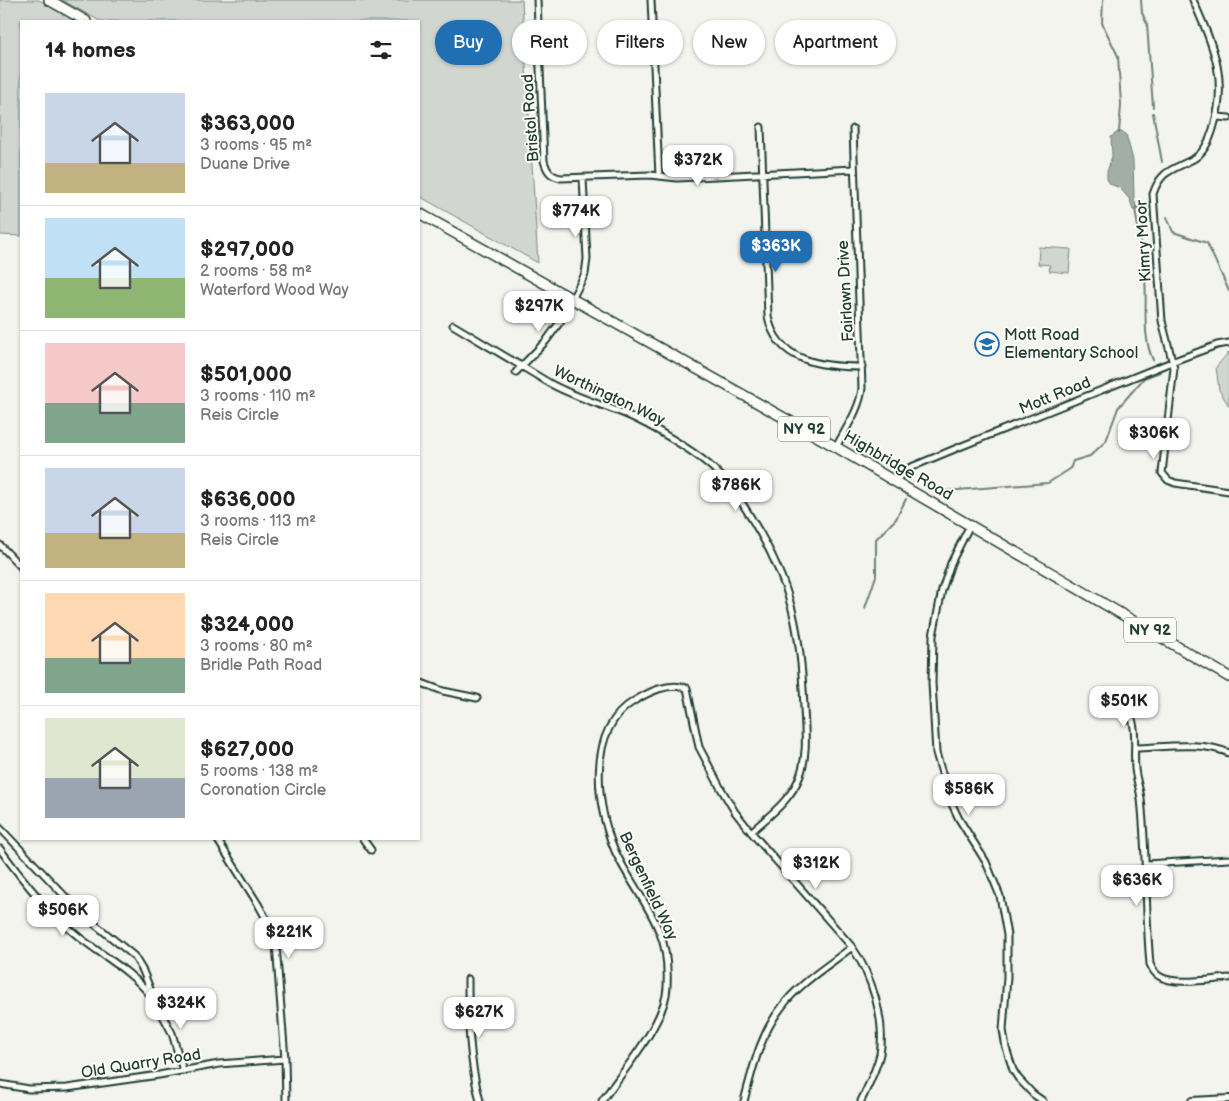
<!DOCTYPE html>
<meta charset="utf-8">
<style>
:root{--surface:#fff;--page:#f2f2f2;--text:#222;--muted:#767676;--line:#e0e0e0;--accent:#1f6fb2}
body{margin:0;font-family:"Balsamiq Sans",sans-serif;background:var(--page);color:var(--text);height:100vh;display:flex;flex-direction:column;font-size:19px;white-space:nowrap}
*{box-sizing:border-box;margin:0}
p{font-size:16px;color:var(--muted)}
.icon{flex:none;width:28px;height:28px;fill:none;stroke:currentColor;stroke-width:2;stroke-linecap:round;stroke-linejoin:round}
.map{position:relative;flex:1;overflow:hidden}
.sheet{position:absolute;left:20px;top:20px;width:400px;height:820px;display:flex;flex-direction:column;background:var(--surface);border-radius:0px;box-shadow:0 1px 4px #0004}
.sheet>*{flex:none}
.hud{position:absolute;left:435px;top:20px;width:475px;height:45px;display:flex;gap:10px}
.price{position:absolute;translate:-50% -42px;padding:0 11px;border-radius:10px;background:#fff;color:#222;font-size:16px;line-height:32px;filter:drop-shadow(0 1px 2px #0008)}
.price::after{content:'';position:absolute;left:50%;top:30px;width:15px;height:11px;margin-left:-8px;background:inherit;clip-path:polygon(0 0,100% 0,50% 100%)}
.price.selected{background:var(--accent);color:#fff}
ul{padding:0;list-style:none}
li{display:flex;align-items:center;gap:15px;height:125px;padding:0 25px}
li+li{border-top:1px solid var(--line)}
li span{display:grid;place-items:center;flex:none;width:140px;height:100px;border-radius:0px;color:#555}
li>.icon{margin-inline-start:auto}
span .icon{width:60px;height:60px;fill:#fffc;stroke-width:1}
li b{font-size:21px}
h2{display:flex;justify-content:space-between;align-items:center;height:60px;padding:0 25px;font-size:21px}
.pill{padding:0 18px;border-radius:22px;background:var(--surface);box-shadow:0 1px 4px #0004;font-size:18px;line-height:45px}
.pill.selected{background:var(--accent);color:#fff}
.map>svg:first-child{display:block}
.green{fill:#d1d6d1;stroke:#788a82}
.water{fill:#a3aea7;stroke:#6e8179}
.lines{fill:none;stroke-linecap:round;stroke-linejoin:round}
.stream{stroke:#6e8179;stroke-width:2}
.minor-casing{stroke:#1f3d34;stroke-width:9}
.tertiary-casing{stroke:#1f3d34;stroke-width:10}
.trunk-casing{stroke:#1f3d34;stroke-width:12}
.minor{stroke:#fdfcf7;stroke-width:5}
.tertiary{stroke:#fdfcf7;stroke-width:6}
.trunk{stroke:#fdfcf7;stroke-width:9}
.labels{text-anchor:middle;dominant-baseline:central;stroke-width:4;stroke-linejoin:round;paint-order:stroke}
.shield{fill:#fdfcf7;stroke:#62766e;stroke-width:1}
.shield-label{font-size:15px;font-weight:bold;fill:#1f3d34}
.street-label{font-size:16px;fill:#1f3d34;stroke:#fdfcf7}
.poi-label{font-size:16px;fill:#1f3d34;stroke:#fdfcf7;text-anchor:start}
</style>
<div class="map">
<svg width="1229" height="1101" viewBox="0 0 1229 1101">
<rect width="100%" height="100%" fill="#f4f4ef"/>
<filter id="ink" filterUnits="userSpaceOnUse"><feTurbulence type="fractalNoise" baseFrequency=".02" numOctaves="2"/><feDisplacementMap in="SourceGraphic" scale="10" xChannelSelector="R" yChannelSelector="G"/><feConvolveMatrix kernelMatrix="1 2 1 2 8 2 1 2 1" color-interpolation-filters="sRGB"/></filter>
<g filter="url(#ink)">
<path class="green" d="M 0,0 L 39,0 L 76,21 L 21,21 L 21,236 L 0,235 Z
M 62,0 L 522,0 L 538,263 L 419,196 L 419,21 L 100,21 Z
M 1039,247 L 1071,249 L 1069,273 L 1049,271 L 1050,265 L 1038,264 Z
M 1229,352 L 1229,406 L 1219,390 L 1216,367 Z"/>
<path class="water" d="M 1119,131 L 1126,134 L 1133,160 L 1134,198 L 1137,210 L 1133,210 L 1130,200 L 1120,188 L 1110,184 L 1107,179 L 1107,172 L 1112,156 L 1111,137 Z"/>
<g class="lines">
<path class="stream" d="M 1103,0 L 1102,23 L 1118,56 L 1121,105 L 1119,133
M 1141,0 L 1142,13 L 1147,24 L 1153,107
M 1153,113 L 1162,162
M 1136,207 L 1142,209
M 1135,209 L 1143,258
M 1167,217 L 1173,232 L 1207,243 L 1229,291
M 1144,268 C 1149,297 1140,333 1153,360
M 924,481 L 945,491 L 1048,483 L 1070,469 L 1073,461 L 1090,456 L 1106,441 L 1118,408 L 1144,378 L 1160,372
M 865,608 L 876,576 L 876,539 L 896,519 L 906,499"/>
<g class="minor-casing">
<path id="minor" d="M 537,0 L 544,161 C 547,171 550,176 561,178 L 650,175 L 677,178 L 854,169
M 651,0 L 659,176
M 1193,0 C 1213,46 1229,79 1213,129 C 1210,139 1204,152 1195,158 C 1174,170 1161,169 1153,194 L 1162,321 L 1174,368 L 1162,473 L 1168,480 L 1175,483 L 1229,491
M 1218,117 L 1229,118
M 761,127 L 768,316 C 776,362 823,367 862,367
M 453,325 L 551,384 C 575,397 600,404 625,414 C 651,425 697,452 717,472 C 732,486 743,504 753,521 C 793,586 801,633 804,708 C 805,731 808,754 800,776 C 791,800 770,815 751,832
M 516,372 L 546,341 L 560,322 L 585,274 L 587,259 L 583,178
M 836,447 C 846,428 860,409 862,388 L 853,129
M 895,481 L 909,468 L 962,446 L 1174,361 L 1217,345 L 1229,343
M 970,525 L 951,563 L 942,590 L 933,636 L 932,683 L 936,753 L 950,800 L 959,819 L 986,862 L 1000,896 L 1007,935 L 1007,977 L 1003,1030 L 1006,1048 L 1013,1070 L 1018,1078 L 1033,1094 L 1043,1101
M 0,545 L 21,567
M 419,682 L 443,691 L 477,698
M 1126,705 C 1139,727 1133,745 1135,769 C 1136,779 1140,789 1141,799 C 1147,854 1145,909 1150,964 C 1152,969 1154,973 1159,976 C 1173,986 1212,979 1229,978
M 1135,748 C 1165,747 1201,741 1229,753
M 0,828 L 81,913 L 134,956 L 143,971 L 154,999 L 172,1033 L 183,1071
M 217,839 L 258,904 L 269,924 L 276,945 L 285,1059 L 286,1101
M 363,839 L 371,850
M 0,849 C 23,881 49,913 79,937 C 103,956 131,971 150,995
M 1146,864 L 1229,859
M 468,979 C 468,1020 469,1060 480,1101
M 0,1084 L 29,1089 L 67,1088 L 159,1075 L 219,1064 L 285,1059
M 602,1101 C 622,1072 666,1022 667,987 C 668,968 667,949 659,931 C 648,903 628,879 615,851 C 596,807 586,730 634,701 C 649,692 668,682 687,688 L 699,747 L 720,787 L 735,812 L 751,832 L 852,947 C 871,974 886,1020 880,1054 C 876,1071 868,1086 861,1101
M 744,1101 C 753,1068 760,1035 781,1008 C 798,984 829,965 852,947"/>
</g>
<g class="tertiary-casing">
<path id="tertiary" d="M 1192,1101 L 1229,1099"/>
</g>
<g class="trunk-casing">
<path id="trunk" d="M 49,0 L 86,21
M 419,213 L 836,447 L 1229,677"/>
</g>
<use href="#minor" class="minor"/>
<use href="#tertiary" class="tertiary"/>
<use href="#trunk" class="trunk"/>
</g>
</g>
<defs>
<g id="school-ring" transform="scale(1.25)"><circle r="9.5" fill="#fdfcf7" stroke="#1f6fb2" stroke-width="1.5"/><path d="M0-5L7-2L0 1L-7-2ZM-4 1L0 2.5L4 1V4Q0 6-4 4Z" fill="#1f6fb2"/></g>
</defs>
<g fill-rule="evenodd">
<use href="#school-ring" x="987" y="344"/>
</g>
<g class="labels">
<g class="shield">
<rect x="778" y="416.5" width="52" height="25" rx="4"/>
<rect x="1124" y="617.5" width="52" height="25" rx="4"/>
</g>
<g class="shield-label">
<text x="804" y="429">NY 92</text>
<text x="1150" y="630">NY 92</text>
</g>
<g class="street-label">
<text transform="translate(531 118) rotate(-94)">Bristol Road</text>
<text transform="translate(1144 241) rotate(-93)">Kimry Moor</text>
<text transform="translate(846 291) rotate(-93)">Fairlawn Drive</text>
<text transform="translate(609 396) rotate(25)">Worthington Way</text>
<text transform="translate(1055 396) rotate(-22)">Mott Road</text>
<text transform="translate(898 466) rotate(30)">Highbridge Road</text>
<text transform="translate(648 886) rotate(65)">Bergenfield Way</text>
<text transform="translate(141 1064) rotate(-9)">Old Quarry Road</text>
</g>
<g class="poi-label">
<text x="1004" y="335">Mott Road<tspan x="1004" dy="18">Elementary School</tspan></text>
</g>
</g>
</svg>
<b class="price" style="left:698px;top:187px">$372K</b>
<b class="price" style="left:576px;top:238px">$774K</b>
<b class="price selected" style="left:776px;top:273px">$363K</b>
<b class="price" style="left:539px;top:333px">$297K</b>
<b class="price" style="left:1154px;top:460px">$306K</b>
<b class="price" style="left:736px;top:512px">$786K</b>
<b class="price" style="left:1124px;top:728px">$501K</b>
<b class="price" style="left:969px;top:816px">$586K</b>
<b class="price" style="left:816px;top:890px">$312K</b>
<b class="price" style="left:1137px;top:907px">$636K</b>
<b class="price" style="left:63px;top:937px">$506K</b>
<b class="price" style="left:289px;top:959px">$221K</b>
<b class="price" style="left:181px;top:1030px">$324K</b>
<b class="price" style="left:479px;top:1039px">$627K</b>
<div class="hud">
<a class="pill selected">Buy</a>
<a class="pill">Rent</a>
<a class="pill">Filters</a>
<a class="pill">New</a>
<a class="pill">Apartment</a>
</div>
<section class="sheet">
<h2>14 homes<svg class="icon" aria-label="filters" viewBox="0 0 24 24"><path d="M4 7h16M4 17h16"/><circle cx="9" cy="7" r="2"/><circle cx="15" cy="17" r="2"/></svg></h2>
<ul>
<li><span style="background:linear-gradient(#c9d6e8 70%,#c2b280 0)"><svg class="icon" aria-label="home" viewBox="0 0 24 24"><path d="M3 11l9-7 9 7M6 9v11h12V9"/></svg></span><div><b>$363,000</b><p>3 rooms · 95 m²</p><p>Duane Drive</p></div></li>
<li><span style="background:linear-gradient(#bfe0f5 60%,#8fb573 0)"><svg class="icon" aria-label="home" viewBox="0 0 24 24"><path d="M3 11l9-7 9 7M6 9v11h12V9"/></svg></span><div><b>$297,000</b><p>2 rooms · 58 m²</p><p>Waterford Wood Way</p></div></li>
<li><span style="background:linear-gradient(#f6c9c9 60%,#7fa58c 0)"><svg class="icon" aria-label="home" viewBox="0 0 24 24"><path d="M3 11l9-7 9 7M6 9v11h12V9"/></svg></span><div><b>$501,000</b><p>3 rooms · 110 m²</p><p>Reis Circle</p></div></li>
<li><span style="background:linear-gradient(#c9d6e8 65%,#c2b280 0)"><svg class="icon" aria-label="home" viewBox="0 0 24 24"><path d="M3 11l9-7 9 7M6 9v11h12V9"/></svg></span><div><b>$636,000</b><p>3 rooms · 113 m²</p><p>Reis Circle</p></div></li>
<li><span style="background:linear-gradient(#ffd9b3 65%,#7fa58c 0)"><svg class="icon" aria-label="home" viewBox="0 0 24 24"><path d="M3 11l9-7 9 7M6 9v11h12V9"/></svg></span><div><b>$324,000</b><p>3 rooms · 80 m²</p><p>Bridle Path Road</p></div></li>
<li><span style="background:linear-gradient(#dfe7d0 60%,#9aa5b1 0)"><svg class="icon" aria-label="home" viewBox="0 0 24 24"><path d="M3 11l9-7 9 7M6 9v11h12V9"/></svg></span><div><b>$627,000</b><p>5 rooms · 138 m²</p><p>Coronation Circle</p></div></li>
</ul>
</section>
</div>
